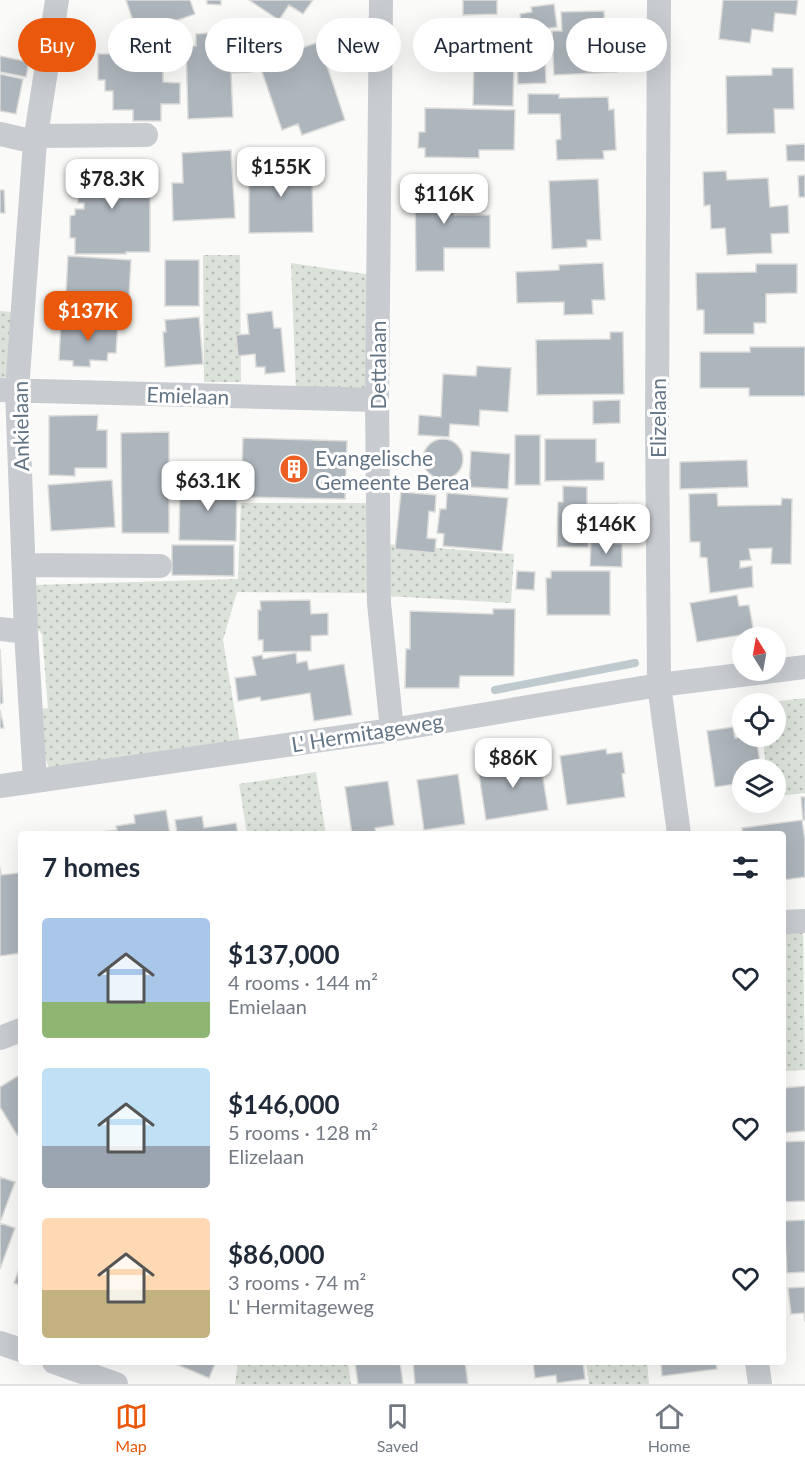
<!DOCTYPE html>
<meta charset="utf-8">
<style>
:root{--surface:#fff;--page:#f6f6f7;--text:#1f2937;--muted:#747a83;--line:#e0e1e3;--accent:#ea580c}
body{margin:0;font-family:Lato,sans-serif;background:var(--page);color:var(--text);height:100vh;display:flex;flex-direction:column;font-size:22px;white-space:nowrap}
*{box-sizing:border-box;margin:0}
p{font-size:20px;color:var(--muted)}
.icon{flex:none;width:33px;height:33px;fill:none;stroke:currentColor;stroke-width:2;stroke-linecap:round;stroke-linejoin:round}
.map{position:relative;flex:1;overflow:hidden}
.sheet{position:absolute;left:18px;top:831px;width:768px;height:534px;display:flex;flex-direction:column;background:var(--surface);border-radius:6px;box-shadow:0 6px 24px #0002}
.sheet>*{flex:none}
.banner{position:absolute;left:18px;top:18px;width:770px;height:54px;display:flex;gap:12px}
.needle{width:39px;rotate:349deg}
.controls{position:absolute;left:732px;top:627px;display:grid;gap:12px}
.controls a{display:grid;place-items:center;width:54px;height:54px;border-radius:50%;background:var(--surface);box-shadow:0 6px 24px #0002;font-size:30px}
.price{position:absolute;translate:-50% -51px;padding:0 14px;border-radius:12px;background:#fff;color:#222;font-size:20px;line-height:39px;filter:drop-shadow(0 2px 3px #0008)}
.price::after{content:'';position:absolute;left:50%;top:36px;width:18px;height:14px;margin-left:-9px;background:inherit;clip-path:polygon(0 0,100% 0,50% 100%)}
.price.selected{background:var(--accent);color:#fff}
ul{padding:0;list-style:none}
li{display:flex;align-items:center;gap:18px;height:150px;padding:0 24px}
li span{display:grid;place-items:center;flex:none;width:168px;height:120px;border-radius:6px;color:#555}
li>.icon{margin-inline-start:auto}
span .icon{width:72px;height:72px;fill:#fffc;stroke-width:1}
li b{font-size:26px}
h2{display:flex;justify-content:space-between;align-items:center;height:72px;padding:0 24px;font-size:26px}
.chip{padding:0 21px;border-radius:27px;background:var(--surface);box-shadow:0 6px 24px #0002;font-size:21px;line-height:54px}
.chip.selected{background:var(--accent);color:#fff}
.tabs{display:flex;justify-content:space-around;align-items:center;height:84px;border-top:2px solid var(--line);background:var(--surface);font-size:16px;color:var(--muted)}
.tabs a{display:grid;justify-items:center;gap:3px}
.tabs .selected{color:var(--accent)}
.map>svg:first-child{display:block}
.grass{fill:url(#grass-dots)}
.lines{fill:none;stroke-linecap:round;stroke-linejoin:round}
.stream{stroke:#bfcacf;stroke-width:8}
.building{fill:#aeb6bd;stroke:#dcdcda;stroke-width:1.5}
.minor{stroke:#c8ccd0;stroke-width:24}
.labels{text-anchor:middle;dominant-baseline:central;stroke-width:6;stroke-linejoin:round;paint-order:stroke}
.street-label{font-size:21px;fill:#637485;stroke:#fff}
.poi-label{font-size:21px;fill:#637485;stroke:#fff;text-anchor:start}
</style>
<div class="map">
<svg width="805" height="1384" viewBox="0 0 805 1384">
<defs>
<pattern id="grass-dots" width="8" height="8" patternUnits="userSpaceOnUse" patternTransform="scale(1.5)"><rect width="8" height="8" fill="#dbe2d9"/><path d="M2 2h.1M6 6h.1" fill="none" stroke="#b5bcb6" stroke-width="1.8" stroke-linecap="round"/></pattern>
</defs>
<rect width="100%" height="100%" fill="#fafaf8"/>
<path class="grass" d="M 203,255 L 240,255 L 241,382 L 204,382 Z
M 291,263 L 372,275 L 366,390 L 296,391 Z
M 0,311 L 14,312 L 8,375 L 0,381 Z
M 241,503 L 372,503 L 373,593 L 237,592 L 223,640 L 240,743 L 49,768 L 45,758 L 40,709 L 48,708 L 42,634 L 34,626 L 35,585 L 238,579 Z
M 386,544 L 514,554 L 511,603 L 386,596 Z
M 805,698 L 805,793 L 776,796 L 776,770 L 766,769 L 763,737 L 776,736 L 776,704 L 761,703 Z
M 316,772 L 326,834 L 247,834 L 239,784 Z
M 803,929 L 805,1070 L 783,1071 L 783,930 Z
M 238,1362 L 348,1362 L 351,1384 L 235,1384 Z
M 586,1362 L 647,1362 L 649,1384 L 589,1384 Z"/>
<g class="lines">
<path class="stream" d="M 495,690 L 635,663"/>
</g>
<path class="building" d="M 126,0 L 190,0 L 195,14 L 161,26 L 160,22 L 136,30 Z
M 207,0 L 221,0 L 221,5 L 207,4 Z
M 249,0 L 313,0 L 303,14 L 289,5 L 279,20 Z
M 463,0 L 497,0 L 497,14 L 463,15 Z
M 723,0 L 798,0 L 796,15 L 775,13 L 773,32 L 752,29 L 750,43 L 719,39 Z
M 554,4 L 557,27 L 522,32 L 520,14 L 532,12 L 531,7 Z
M 604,11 L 605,39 L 616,38 L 617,72 L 554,75 L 552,31 L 562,31 L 561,12 Z
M 251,28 L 252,72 L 231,73 L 233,117 L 188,119 L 186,46 L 196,46 L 196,34 L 210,33 L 211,47 L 226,46 L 226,29 Z
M 319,42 L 345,120 L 302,135 L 298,124 L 282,130 L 259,63 Z
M 112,49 L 163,49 L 163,82 L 180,83 L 180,104 L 161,104 L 161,121 L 133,121 L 133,110 L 113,110 L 113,91 L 105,91 L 105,80 L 98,80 L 98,54 L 112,54 Z
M 0,56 L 29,62 L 26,77 L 0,72 Z
M 545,56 L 546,83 L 518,84 L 517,57 Z
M 474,58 L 514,58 L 513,106 L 473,105 Z
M 772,68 L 793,68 L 794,109 L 774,109 L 775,133 L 727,134 L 726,76 L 772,75 Z
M 0,74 L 23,79 L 16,114 L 0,111 Z
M 528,94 L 559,94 L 559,98 L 608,97 L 609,110 L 614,109 L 616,150 L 603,151 L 604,159 L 557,160 L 556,140 L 561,139 L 560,114 L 528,114 Z
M 425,108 L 515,110 L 514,150 L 479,150 L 479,158 L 425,157 L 425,148 L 418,148 L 419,132 L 425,132 Z
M 805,144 L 805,161 L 787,161 L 786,145 Z
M 231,150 L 235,218 L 173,221 L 172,183 L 183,183 L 182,153 Z
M 300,156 L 300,174 L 312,174 L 313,232 L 249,233 L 249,175 L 269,174 L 268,157 Z
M 79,162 L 98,162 L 98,167 L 150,167 L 150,252 L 126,252 L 126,254 L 75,254 L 75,238 L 70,238 L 70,216 L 75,215 L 75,209 L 84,209 L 84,203 L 78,203 Z
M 726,171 L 727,180 L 768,178 L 770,207 L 788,205 L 789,233 L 771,234 L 772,253 L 727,255 L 725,228 L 711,229 L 710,205 L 704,206 L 703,172 Z
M 805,175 L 805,197 L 799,197 L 798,176 Z
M 415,179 L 455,179 L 454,215 L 490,215 L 490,248 L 444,248 L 444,271 L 416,271 Z
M 598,179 L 601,240 L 587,240 L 587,247 L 552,249 L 549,181 Z
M 0,190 L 4,190 L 5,213 L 0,213 Z
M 68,256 L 131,260 L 128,314 L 65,311 Z
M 165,260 L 199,260 L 199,306 L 165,306 Z
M 603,263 L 605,300 L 592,300 L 593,314 L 564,315 L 564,302 L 517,303 L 516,272 L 559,270 L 559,265 Z
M 756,264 L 797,264 L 797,293 L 766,294 L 766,323 L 754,323 L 754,334 L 704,334 L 704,310 L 697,310 L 696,273 L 756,272 Z
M 272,311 L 274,328 L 281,328 L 285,372 L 265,374 L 265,367 L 256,367 L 255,354 L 238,356 L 236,335 L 249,334 L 247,314 Z
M 199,317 L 203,364 L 165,367 L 163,332 L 166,332 L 165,320 Z
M 109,320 L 118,320 L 116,353 L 108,353 L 107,361 L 90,360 L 90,367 L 73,366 L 73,361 L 59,360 L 61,322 L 108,324 Z
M 610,332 L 623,332 L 624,394 L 537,395 L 536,340 L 610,339 Z
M 750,347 L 805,347 L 805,396 L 749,396 L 749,388 L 700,388 L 700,352 L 750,352 Z
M 477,366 L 511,368 L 508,412 L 480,410 L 479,426 L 450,424 L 449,437 L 418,435 L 419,415 L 441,417 L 443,374 L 476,376 Z
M 620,400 L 620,423 L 593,424 L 593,401 Z
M 98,415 L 97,430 L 107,430 L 107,468 L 75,468 L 75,476 L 49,475 L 49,416 Z
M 169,432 L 169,533 L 122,533 L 121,433 Z
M 515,435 L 540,435 L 540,485 L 515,485 Z
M 243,438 L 347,441 L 345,499 L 241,497 Z
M423 459a20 20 0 1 1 40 0a20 20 0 1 1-40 0Z
M 545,439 L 596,439 L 596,462 L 604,462 L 604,480 L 545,481 Z
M 471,451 L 510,454 L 508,489 L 469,487 Z
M 747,460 L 748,487 L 680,489 L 680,462 Z
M 196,479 L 217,480 L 217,486 L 237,486 L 236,541 L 179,540 L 180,486 L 196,486 Z
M 112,480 L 115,527 L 51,531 L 48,485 Z
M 563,486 L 587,487 L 587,504 L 617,504 L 616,537 L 588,537 L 588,547 L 557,547 L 558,502 L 563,502 Z
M 401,492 L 436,495 L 435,512 L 429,511 L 427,538 L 436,539 L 435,553 L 395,549 Z
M 447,493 L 508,498 L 502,551 L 443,546 L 444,534 L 437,533 L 440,509 L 446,509 Z
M 717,493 L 718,506 L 781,505 L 782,498 L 792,499 L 791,564 L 771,564 L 772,548 L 749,549 L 751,560 L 740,561 L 740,568 L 752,566 L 753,587 L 710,593 L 707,558 L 700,557 L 700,542 L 690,542 L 689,494 Z
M 591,542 L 622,544 L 622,567 L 590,566 Z
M 172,545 L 234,545 L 234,576 L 172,575 Z
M 517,571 L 535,572 L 534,590 L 516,589 Z
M 551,571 L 610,571 L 610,615 L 547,615 L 546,578 L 551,578 Z
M 737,595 L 739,606 L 749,605 L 754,633 L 697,642 L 690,603 Z
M 310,600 L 311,614 L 328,613 L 328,635 L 311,636 L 311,651 L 263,652 L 263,640 L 258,640 L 258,610 L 261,610 L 260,601 Z
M 493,609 L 515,609 L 514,676 L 460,676 L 459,688 L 405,688 L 406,649 L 410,649 L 410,611 L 493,614 Z
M 0,649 L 3,703 L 0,704 Z
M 296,653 L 297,663 L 307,661 L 309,670 L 344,664 L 352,715 L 314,721 L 310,693 L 261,701 L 260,697 L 238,701 L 235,678 L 256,675 L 252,657 L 262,655 L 263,659 Z
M 0,710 L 4,728 L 0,728 Z
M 733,727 L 735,738 L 756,736 L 761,770 L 742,770 L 742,785 L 742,783 L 715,787 L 707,731 Z
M 606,749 L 607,754 L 622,752 L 625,773 L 622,774 L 625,797 L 567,805 L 560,756 Z
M 540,759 L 548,810 L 486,820 L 478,768 Z
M 458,774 L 465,824 L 424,830 L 417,780 Z
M 388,781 L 394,825 L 375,828 L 376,834 L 352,834 L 345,787 Z
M 801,797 L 805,797 L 805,820 L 803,820 Z
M 166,810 L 170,834 L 101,834 L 101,832 L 117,830 L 116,826 L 135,823 L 134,815 Z
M 202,816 L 204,828 L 236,823 L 238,834 L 174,834 L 177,833 L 175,820 Z
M 802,820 L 805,841 L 805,877 L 783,880 L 783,834 L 743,834 L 742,828 Z
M 0,867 L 1,875 L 19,873 L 21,885 L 21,953 L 0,956 Z
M 21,1074 L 21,1133 L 17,1135 L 0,1107 L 0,1087 Z
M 805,1086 L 805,1131 L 783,1133 L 783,1088 Z
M 805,1141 L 805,1201 L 783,1202 L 783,1142 Z
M 0,1177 L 15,1182 L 1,1220 L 0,1220 Z
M 805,1220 L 805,1272 L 787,1273 L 784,1221 Z
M 0,1223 L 15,1228 L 0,1269 Z
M 21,1264 L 21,1286 L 14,1283 Z
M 805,1287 L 805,1322 L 804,1313 L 791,1314 L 788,1288 Z
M 171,1362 L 226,1362 L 215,1364 L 209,1378 Z
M 355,1362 L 400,1362 L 403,1384 L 358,1384 Z
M 413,1362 L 465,1362 L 468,1384 L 415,1384 Z
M 533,1362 L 583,1362 L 585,1379 L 557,1383 L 556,1375 L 535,1378 Z
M 661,1362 L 716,1362 L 717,1369 L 662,1376 Z"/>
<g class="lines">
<path class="minor" d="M 381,0 L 377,400 L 379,603 L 392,730
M 659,0 L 657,420 L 659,685 L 679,834
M 0,134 L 35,142
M 36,136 L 146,135
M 0,390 L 377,400
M 24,565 L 160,566
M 0,629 L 26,632
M 35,781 L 26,632 L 17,390 L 35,142 L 57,0
M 0,786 L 392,730 L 659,685 L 805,667
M 783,922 L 805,921
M 0,1038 L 21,1030
M 0,1343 L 21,1350
M 54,1362 L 116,1384
M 757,1362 L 760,1384"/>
</g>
<defs>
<g id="building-disc" transform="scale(1.5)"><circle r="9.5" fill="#ed5f25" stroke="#fff"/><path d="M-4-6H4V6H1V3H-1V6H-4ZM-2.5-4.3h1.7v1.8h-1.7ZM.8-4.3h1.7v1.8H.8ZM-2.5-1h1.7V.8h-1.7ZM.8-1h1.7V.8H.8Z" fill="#fff"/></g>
</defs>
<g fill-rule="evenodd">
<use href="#building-disc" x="294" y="469"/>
</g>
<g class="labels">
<g class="street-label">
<text transform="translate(377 365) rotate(-90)">Dettalaan</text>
<text transform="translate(188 395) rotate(2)">Emielaan</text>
<text transform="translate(657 418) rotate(-90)">Elizelaan</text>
<text transform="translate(20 426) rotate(-91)">Ankielaan</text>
<text transform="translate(367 732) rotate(-9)">L' Hermitageweg</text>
</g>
<g class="poi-label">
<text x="315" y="457">Evangelische<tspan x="315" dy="24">Gemeente Berea</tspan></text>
</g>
</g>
</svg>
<div class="controls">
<a><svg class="needle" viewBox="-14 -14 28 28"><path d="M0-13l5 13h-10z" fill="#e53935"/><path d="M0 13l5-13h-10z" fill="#747a83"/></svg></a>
<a><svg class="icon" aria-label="locate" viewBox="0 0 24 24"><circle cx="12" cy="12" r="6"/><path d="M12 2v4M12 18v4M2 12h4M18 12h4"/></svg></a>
<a><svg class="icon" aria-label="layers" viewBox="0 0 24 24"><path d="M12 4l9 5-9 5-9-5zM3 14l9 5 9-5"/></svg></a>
</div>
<b class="price" style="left:281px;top:198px">$155K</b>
<b class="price" style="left:112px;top:210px">$78.3K</b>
<b class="price" style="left:444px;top:225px">$116K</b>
<b class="price selected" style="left:88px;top:342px">$137K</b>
<b class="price" style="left:208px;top:512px">$63.1K</b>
<b class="price" style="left:606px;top:555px">$146K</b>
<b class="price" style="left:513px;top:789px">$86K</b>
<div class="banner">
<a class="chip selected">Buy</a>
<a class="chip">Rent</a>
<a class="chip">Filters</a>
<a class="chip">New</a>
<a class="chip">Apartment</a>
<a class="chip">House</a>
</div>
<section class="sheet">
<h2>7 homes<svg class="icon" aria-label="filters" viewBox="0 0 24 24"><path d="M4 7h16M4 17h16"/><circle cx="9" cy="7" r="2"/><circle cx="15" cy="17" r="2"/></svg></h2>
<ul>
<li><span style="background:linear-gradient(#a9c7e8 70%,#8fb573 0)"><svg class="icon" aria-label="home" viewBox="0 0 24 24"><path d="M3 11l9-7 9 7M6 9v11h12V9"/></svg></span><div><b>$137,000</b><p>4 rooms · 144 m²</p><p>Emielaan</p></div><svg class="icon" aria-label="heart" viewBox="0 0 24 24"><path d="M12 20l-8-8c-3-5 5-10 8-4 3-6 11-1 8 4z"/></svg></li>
<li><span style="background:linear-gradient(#bfe0f5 65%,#9aa5b1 0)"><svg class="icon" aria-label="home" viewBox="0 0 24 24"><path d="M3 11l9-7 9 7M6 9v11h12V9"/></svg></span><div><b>$146,000</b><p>5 rooms · 128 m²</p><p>Elizelaan</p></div><svg class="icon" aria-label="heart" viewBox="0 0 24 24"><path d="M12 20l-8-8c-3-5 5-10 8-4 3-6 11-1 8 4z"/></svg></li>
<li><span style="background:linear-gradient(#ffd9b3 60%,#c2b280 0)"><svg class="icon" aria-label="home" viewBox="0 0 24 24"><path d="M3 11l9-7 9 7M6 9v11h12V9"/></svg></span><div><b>$86,000</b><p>3 rooms · 74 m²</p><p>L' Hermitageweg</p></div><svg class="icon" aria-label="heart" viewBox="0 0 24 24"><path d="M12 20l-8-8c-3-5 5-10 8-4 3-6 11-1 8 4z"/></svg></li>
</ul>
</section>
</div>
<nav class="tabs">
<a class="selected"><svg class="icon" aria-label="map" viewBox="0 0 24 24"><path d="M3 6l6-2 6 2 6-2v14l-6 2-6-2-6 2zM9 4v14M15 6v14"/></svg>Map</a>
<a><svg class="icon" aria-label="saved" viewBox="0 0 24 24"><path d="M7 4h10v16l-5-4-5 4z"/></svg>Saved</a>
<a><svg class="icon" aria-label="home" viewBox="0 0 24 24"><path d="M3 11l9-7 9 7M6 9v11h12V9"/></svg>Home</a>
</nav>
